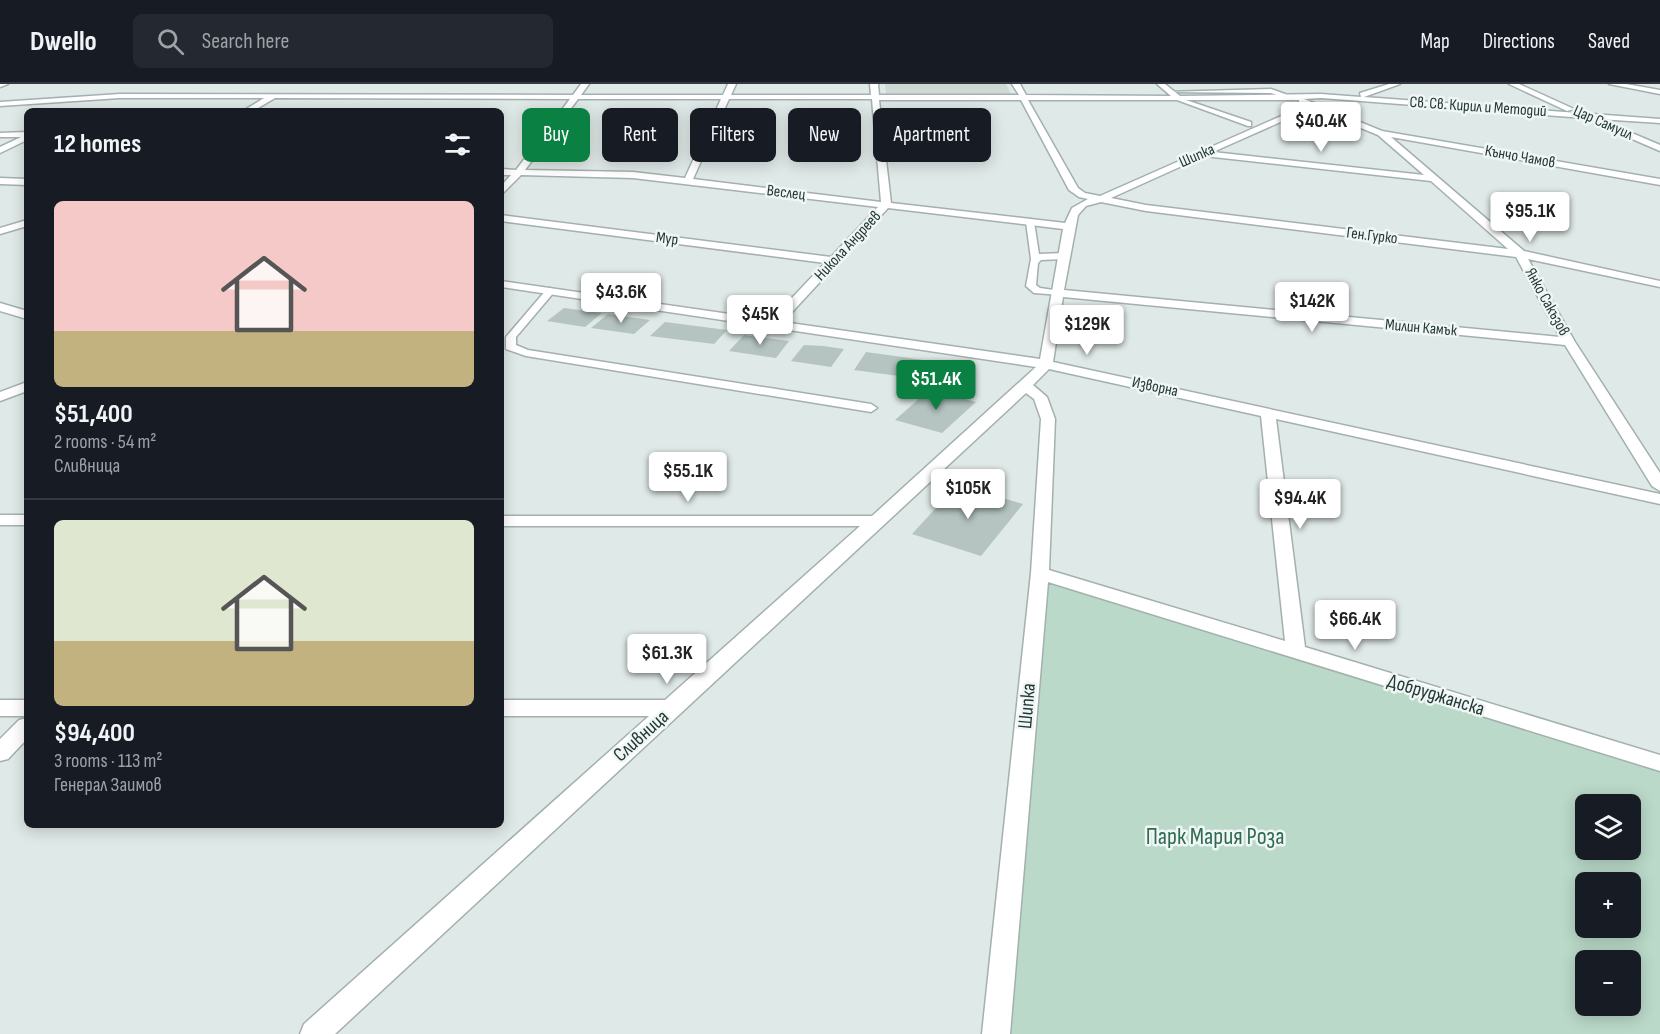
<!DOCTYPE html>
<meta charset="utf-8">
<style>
:root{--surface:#171b24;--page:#242831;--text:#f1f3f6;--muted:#9ea1a6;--line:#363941;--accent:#0b8043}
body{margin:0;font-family:"Sofia Sans Condensed",sans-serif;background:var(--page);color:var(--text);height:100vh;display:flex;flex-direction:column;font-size:22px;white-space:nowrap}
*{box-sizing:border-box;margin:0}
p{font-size:20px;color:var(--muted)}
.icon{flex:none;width:33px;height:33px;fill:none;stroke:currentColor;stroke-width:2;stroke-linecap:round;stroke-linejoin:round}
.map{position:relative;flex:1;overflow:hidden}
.details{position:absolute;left:24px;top:24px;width:480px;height:720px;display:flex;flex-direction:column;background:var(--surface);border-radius:9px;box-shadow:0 3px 15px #0003}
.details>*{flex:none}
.top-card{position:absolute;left:522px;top:24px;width:570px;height:54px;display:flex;gap:12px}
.controls{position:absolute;left:1575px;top:710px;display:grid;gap:12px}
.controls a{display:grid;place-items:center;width:66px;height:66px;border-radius:9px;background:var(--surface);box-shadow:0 3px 15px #0003;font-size:30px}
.price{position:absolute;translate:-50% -51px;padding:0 14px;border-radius:6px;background:#fff;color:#222;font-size:20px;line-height:39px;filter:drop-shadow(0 2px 3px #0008)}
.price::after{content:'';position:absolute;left:50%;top:36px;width:18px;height:14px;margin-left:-9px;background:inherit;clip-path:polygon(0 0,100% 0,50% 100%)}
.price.selected{background:var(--accent);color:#fff}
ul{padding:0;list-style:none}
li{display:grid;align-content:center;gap:12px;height:318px;padding:0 30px}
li+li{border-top:2px solid var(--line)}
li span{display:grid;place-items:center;height:186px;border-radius:9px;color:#555}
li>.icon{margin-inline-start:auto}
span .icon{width:108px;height:108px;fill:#fffc;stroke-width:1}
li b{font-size:26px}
h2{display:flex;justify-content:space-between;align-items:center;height:72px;padding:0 30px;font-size:26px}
.tag{padding:0 21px;border-radius:9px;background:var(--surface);box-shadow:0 3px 15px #0003;font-size:21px;line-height:54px}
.tag.selected{background:var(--accent);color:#fff}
header{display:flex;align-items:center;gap:36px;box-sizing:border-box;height:84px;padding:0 30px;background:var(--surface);border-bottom:2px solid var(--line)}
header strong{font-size:28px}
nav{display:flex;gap:33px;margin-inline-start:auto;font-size:21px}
.search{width:420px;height:54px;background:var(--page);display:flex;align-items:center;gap:15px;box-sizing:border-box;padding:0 21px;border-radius:9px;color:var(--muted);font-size:22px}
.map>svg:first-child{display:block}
.built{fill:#ced9d6}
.green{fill:#bad9c9;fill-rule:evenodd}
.building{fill:#b5c4c0}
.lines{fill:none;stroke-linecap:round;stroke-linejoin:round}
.lane-casing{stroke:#a3b0af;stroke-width:3}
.street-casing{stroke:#a3b0af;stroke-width:3}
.lane{fill:#fff;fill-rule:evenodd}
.street{fill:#fff;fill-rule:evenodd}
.labels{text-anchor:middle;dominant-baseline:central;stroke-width:5;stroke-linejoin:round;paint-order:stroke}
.far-street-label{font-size:16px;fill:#223837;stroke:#eff6f4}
.street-label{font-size:20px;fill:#223837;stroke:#eff6f4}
.near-park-label{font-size:24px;fill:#2f6b54;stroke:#eff6f4}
</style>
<header>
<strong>Dwello</strong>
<div class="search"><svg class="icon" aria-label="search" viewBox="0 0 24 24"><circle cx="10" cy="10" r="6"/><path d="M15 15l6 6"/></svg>Search here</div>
<nav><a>Map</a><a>Directions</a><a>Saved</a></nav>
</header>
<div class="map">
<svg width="1660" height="950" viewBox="0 0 1660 950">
<rect width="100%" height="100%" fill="#dfe9e7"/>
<path class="built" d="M 885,0 L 1006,0 L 1012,12 L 886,11 Z"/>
<path class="green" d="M 1040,489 L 1660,680 L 1660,950 L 996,950 ZM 1586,720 L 1630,720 L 1630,765 L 1586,765 ZM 1586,798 L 1630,798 L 1630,843 L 1586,843 ZM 1586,876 L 1630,876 L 1630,921 L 1586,921 Z"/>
<path class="building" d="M 564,224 L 602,229 L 585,243 L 547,237 Z
M 608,230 L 650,236 L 634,250 L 591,244 Z
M 665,238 L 727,246 L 714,260 L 650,252 Z
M 744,251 L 789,257 L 776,274 L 729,267 Z
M 804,261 L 823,262 L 844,265 L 831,283 L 791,277 Z
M 866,268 L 945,279 L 936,297 L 854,286 Z
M 930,305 L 976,318 L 942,349 L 895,336 Z
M 957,401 L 1023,420 L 981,472 L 912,450 Z"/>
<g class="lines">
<g class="lane-casing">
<path id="lane" d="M 1271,5 L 1296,14 L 1293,16 L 1271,9 L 1166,8 Z
M 1030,135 L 1034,138 L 1039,170 L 1064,169 L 1069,172 L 1064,175 L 1041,176 L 1038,179 L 1036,201 L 1040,204 L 1061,207 L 1061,211 L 1034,209 L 1026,202 L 1031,175 L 1026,138 Z
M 550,204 L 555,207 L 516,253 L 516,261 L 528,266 L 871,320 L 877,324 L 871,328 L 526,272 L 506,265 L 506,253 L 547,205 Z"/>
</g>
<g class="street-casing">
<path id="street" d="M 0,0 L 8,0 L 0,3 Z
M 581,0 L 589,0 L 581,11 L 723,11 L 728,0 L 736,0 L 731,11 L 871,11 L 870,0 L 878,0 L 879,11 L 1019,11 L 1012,0 L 1020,0 L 1026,11 L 1171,12 L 1157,0 L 1165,0 L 1180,12 L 1321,10 L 1361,13 L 1360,9 L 1389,0 L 1400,0 L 1364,13 L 1660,35 L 1660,39 L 1599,35 L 1660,61 L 1660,67 L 1595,39 L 1594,37 L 1598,35 L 1321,14 L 1304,15 L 1382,47 L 1660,95 L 1660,101 L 1391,53 L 1524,167 L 1660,197 L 1660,203 L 1528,175 L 1575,258 L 1660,389 L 1660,407 L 1652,402 L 1565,261 L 1063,213 L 1053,278 L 1660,410 L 1660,420 L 1276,335 L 1305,563 L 1660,671 L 1660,687 L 1048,498 L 1010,950 L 982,950 L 1031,489 L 1041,335 L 1034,315 L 1026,309 L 335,950 L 300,950 L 304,940 L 649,632 L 501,632 L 501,616 L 665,616 L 860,442 L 501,442 L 501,432 L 872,432 L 1036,283 L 501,203 L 501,197 L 771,236 L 825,179 L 501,137 L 501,131 L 831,173 L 878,123 L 633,94 L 521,91 L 501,111 L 501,102 L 511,91 L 501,91 L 501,85 L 516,86 L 570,15 L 275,14 L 253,27 L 243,27 L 264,14 L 120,14 L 0,22 L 0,18 L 120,10 L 573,11 ZM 578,15 L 721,15 L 685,94 L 633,88 L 525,86 ZM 729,15 L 872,15 L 881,118 L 693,95 ZM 879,16 L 1021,16 L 1069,106 L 1079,113 L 1088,115 L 1072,124 L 1065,139 L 891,119 ZM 1028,16 L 1177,16 L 1248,42 L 1251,42 L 1251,38 L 1186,16 L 1299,16 L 1299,19 L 1306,21 L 1100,112 L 1085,109 L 1078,104 ZM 1312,24 L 1378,51 L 1424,91 L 1213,68 ZM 1204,72 L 1431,97 L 1508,165 L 1146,121 L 1111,114 ZM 1101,118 L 1146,127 L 1516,173 L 1560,253 L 1064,206 L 1078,131 L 1086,122 ZM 888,124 L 1063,145 L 1040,275 L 783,238 ZM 1049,285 L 1261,332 L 1285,557 L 1049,486 L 1055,335 L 1047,313 L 1033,301 Z
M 1509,0 L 1519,0 L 1574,25 L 1567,27 Z
M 1609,0 L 1626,0 L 1660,6 L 1660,10 Z
M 27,48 L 27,56 L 0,69 L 0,63 L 21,53 L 0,53 L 0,49 Z
M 0,94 L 27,95 L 27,101 L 0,100 Z
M 27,136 L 27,142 L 0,150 L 0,144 Z
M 0,219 L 27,227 L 27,235 L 0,227 Z
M 27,298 L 27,307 L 0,317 L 0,308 Z
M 0,431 L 27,431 L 27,441 L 0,441 Z
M 0,616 L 27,616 L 27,632 L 0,632 Z
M 27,634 L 27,655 L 8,675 L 0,677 L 0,655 L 19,636 Z"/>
</g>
<use href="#lane" class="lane"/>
<use href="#street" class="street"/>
</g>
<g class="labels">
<g class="far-street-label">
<text transform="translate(1478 23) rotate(4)">Св. Св. Кирил и Методий</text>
<text transform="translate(1603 39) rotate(24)">Цар Самуил</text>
<text transform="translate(1197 72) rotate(-24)">Шипка</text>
<text transform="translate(1520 73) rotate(10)">Кънчо Чамов</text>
<text transform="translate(786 109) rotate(7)">Веслец</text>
<text transform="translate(1372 152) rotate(7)">Ген.Гурко</text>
<text transform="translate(667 155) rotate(7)">Мур</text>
<text transform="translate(848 162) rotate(-47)">Никола Андреев</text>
<text transform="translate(1547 218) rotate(61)">Янко Сакъзов</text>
<text transform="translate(1421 244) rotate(5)">Милин Камък</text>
<text transform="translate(1155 303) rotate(12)">Изворна</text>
</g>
<g class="street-label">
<text transform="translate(1436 611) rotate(17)">Добруджанска</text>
<text transform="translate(1027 622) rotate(-85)">Шипка</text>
<text transform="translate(641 652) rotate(-42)">Сливница</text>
</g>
<g class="near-park-label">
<text x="1215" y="752">Парк Мария Роза</text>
</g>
</g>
</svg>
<div class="controls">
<a><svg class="icon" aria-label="layers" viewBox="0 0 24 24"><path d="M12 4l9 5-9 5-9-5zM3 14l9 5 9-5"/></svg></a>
<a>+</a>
<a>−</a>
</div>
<b class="price" style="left:1321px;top:69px">$40.4K</b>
<b class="price" style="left:1530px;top:159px">$95.1K</b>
<b class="price" style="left:621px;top:240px">$43.6K</b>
<b class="price" style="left:1312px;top:249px">$142K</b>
<b class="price" style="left:760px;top:262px">$45K</b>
<b class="price" style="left:1087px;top:272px">$129K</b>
<b class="price selected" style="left:936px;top:327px">$51.4K</b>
<b class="price" style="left:688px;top:419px">$55.1K</b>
<b class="price" style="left:968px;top:436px">$105K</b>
<b class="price" style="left:1300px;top:446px">$94.4K</b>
<b class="price" style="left:1355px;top:567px">$66.4K</b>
<b class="price" style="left:667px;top:601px">$61.3K</b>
<div class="top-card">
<a class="tag selected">Buy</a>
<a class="tag">Rent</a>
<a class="tag">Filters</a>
<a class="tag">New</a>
<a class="tag">Apartment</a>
</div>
<section class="details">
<h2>12 homes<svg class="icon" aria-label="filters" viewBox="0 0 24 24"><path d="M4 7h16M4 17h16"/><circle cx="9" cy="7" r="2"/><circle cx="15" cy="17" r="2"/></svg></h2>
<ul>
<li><span style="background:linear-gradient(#f6c9c9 70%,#c2b280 0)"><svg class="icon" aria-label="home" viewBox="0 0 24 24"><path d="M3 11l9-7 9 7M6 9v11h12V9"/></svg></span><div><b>$51,400</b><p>2 rooms · 54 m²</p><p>Сливница</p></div></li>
<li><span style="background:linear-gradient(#dfe7d0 65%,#c2b280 0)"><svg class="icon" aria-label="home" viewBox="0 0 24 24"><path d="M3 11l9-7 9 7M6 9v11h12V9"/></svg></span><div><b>$94,400</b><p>3 rooms · 113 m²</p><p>Генерал Заимов</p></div></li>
</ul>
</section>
</div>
